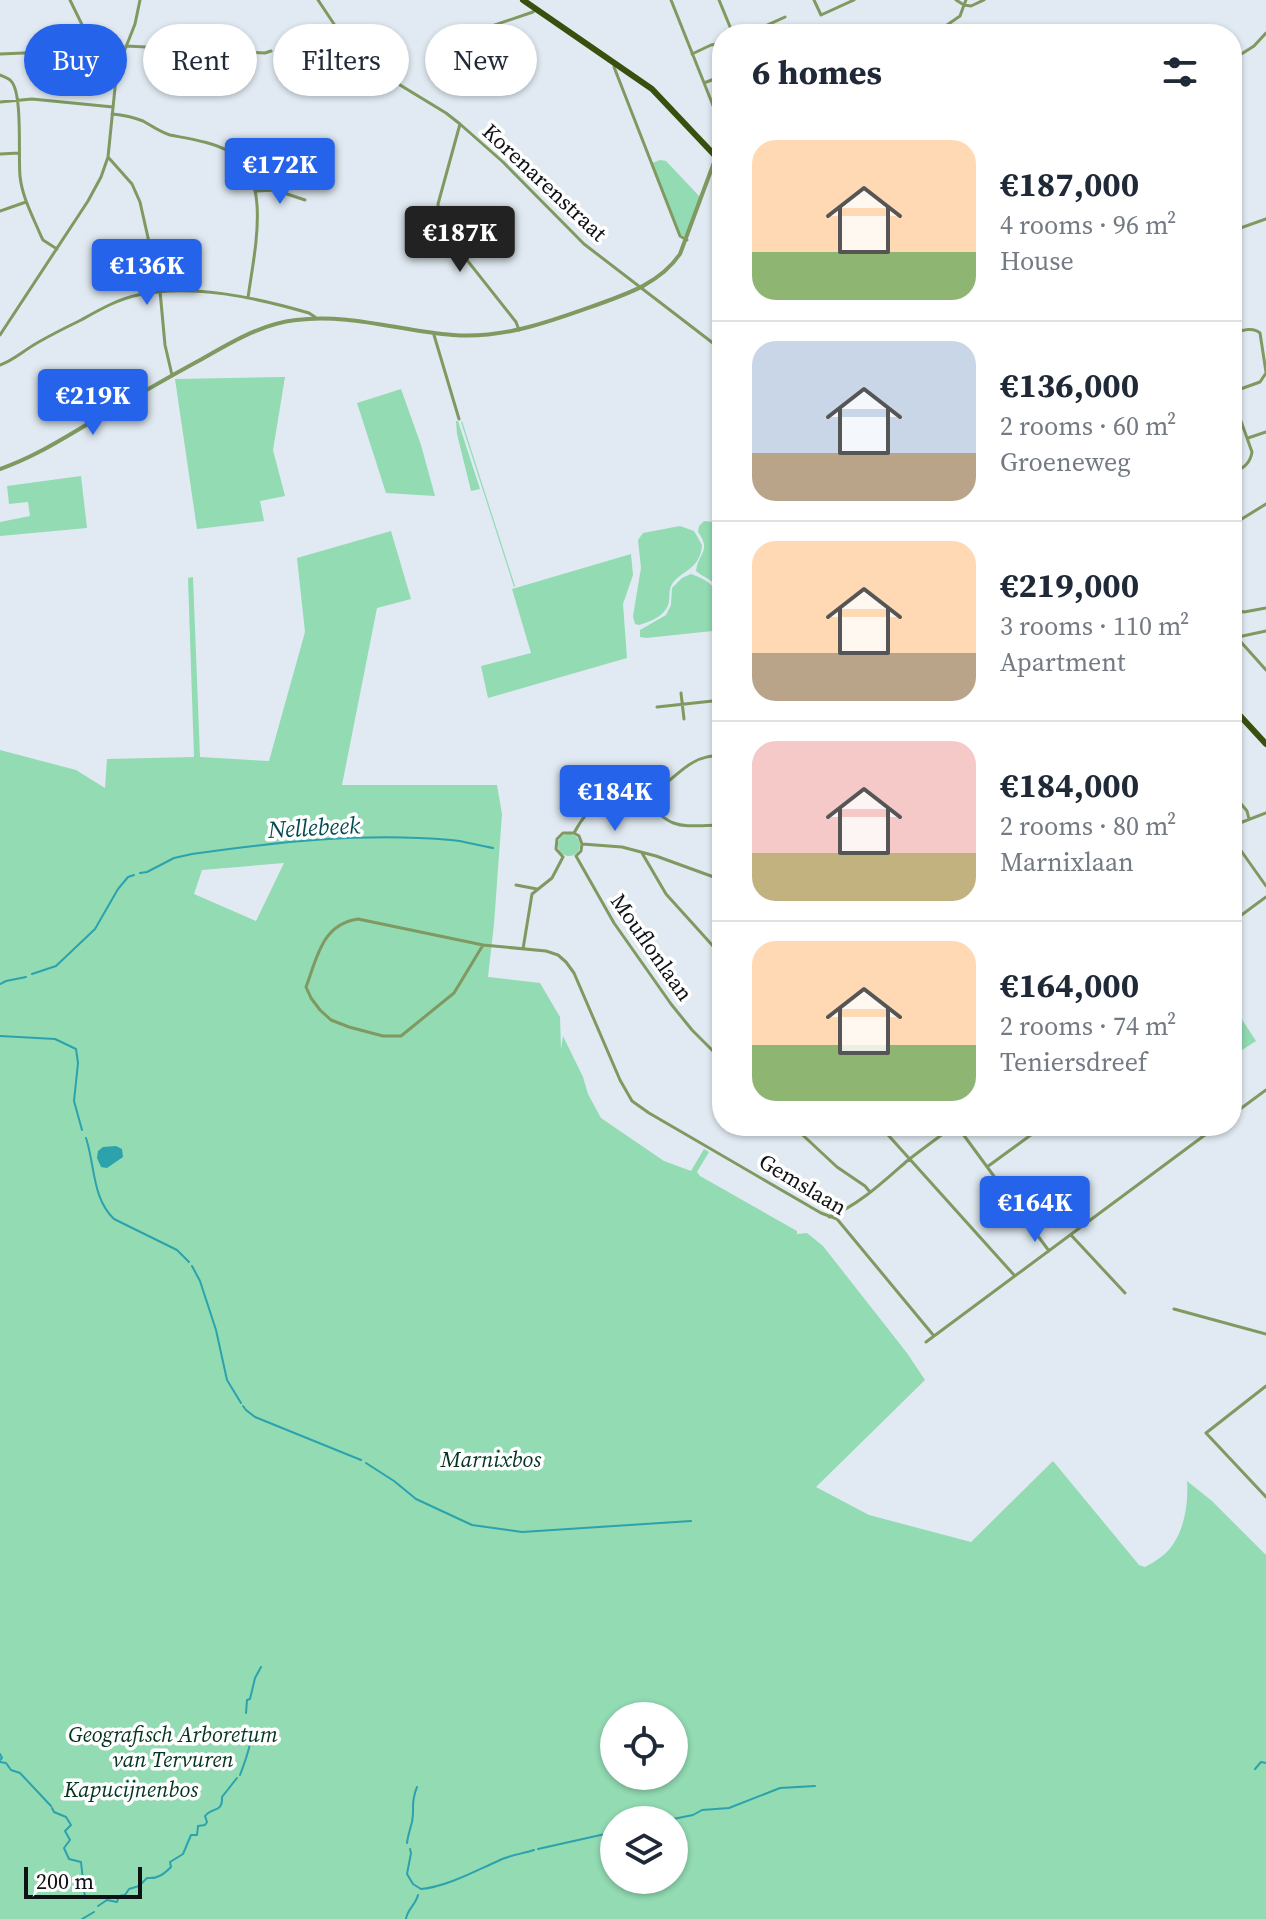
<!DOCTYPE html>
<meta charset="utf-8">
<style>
:root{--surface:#fff;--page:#f2f2f3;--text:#1f2937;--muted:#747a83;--line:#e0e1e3;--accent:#2563eb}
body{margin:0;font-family:"Source Serif 4",serif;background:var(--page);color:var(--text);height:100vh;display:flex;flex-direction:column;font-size:30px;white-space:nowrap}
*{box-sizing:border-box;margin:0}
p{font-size:26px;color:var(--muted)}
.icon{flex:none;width:44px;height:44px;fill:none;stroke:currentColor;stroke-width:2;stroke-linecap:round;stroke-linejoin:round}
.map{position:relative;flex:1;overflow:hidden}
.side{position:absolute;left:712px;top:24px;width:530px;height:1112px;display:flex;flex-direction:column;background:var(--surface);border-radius:32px;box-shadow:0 2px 6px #0004}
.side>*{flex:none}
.top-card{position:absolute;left:24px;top:24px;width:568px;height:72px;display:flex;gap:16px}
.controls{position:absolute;left:600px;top:1702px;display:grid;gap:16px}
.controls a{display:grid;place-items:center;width:88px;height:88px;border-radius:50%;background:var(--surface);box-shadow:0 2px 6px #0004;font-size:40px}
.scale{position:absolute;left:24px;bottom:20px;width:118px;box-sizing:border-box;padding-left:8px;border:4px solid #0f1215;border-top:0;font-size:22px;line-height:28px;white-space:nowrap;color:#0f1215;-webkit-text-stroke:6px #fff;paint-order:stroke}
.price{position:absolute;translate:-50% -68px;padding:0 18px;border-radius:8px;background:var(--accent);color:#fff;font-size:26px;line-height:52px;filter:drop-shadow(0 2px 4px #0008)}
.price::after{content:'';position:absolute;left:50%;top:48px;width:24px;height:18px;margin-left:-12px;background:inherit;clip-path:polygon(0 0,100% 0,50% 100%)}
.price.active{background:#222;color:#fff}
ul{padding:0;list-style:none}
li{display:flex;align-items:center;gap:24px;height:200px;padding:0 40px}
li+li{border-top:2px solid var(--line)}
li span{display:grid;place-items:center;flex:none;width:224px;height:160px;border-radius:24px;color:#555}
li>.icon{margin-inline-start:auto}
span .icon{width:96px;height:96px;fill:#fffc;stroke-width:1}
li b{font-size:34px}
h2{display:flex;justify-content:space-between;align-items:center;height:96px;padding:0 40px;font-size:34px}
.pill{padding:0 28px;border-radius:36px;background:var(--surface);box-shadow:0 2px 6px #0004;font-size:28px;line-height:72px}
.pill.active{background:var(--accent);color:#fff}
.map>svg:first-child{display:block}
.green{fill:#92dbb3;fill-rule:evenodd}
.water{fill:#2ca2ad}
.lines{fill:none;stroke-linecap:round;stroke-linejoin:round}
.stream{stroke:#2ca2ad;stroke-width:2}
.minor{stroke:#7f9961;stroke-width:3}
.tertiary{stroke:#7f9961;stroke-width:4}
.primary{stroke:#37500e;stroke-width:6}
.labels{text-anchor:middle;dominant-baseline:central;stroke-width:7;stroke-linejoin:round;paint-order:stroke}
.street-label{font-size:22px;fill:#0f1215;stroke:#fff}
.park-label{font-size:22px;font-style:italic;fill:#03341f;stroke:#fff}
.water-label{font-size:24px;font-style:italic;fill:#054b51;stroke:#fff}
</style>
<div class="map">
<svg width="1266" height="1919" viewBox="0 0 1266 1919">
<rect width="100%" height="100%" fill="#e1eaf2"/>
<path class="green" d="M 660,160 L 666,161 L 700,197 L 685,236 L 681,235 L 652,163 Z
M 285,377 L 273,450 L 285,496 L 260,501 L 264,521 L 197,529 L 175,379 Z
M 401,389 L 421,445 L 435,496 L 386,493 L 357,403 Z
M 456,421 L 458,421 L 480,489 L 471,491 L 457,434 Z
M 462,421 L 515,586 L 514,587 L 461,422 Z
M 81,476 L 87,528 L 0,536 L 0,522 L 30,516 L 28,502 L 9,504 L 7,486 Z
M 704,521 L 713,522 L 722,527 L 722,603 C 721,581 710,582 696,571 C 698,553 712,551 698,532 L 699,526 Z
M 680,526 L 694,531 L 702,545 C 700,570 683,569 672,584 C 667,592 672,601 666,609 C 660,618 649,622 639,625 L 635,624 L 633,616 L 641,568 L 638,540 L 643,533 Z
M 391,531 L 411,599 L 377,608 L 342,785 L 497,785 L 502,814 L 494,924 L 488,977 L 540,983 L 560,1017 L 561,1049 L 563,1036 L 583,1077 L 588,1094 L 601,1118 L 664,1161 L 691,1171 L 704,1149 L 709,1152 L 697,1172 L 700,1176 L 797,1231 L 797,1234 L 807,1233 L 823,1246 L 907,1353 L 925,1380 L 816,1487 L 869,1515 L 971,1542 L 1053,1461 L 1139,1565 L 1145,1567 C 1150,1564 1156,1561 1161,1557 C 1183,1541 1189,1506 1187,1481 L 1212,1501 L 1266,1555 L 1266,1919 L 0,1919 L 0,750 L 76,770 L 105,788 L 107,759 L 194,757 L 188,578 L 193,577 L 200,757 L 269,761 L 305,632 L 297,558 ZM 284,863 L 256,921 L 194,894 L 202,870 ZM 614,1716 L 674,1716 L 674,1776 L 614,1776 ZM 614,1820 L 674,1820 L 674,1880 L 614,1880 Z
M 631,554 L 633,575 L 623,604 L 627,658 L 488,698 L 481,666 L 531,653 L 512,589 Z
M 691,574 C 721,584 722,599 722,630 L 646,638 L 640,637 L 640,630 L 666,615 L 671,605 L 672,588 L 682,578 Z
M558 845a11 11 0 1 1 22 0a11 11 0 1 1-22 0Z
M 1241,1018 L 1256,1041 L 1239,1052 L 1232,1042 L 1232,1024 Z"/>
<path class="water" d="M 116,1146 L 122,1149 L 123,1157 L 107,1168 L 101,1167 L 97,1158 L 98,1151 L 103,1147 Z"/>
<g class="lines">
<path class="stream" d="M 140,873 L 147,872 L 174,858 L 192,854 C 277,842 364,832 451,840 C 465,841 479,846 493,848
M 32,974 L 56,966 L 95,929 L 118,889 L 128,877 L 134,875
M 0,984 L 6,981 L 26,977
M 0,1036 L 55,1039 L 76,1049 L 78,1063 L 74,1101 L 82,1130
M 86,1138 C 95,1165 92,1198 114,1219 L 177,1250 L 189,1262
M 192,1266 L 200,1281 L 216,1330 L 227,1380 L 241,1403
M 243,1406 L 246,1410 L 255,1417 L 361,1460
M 366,1463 L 394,1481 L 416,1499 L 472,1525 L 522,1532 L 691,1521
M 246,1713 L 247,1700 L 250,1699 L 255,1678 L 261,1667
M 0,1754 L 2,1758 L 0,1760
M 0,1762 L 6,1763 L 11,1770 L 20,1773 L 51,1806
M 1255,1769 L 1261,1762 L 1266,1763
M 240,1775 C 245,1762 252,1743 252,1730
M 52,1808 L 54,1812 L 66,1817 L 71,1825 L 65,1831 L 70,1840 L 64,1848 L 69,1859 L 81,1862 L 85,1898
M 668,1820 L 693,1815 L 702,1810 L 729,1808 L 780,1788 L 815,1786
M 407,1843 C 408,1835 410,1830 412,1822 C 415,1807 410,1804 417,1787
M 410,1849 L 411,1853 L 407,1874 L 413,1884 L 421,1889
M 538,1849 L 614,1832
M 421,1889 C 446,1887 475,1871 498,1861 C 509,1855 522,1854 534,1850
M 98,1906 L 107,1900 L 117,1902 L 119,1896 L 125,1895 L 129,1889 L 139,1886 L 147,1878 C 158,1879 164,1874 171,1867 L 170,1862 L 183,1854 L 191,1835 L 197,1835 L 198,1826 L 205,1825 L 207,1822 L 205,1816 C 212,1807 223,1813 222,1797 L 237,1778
M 82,1919 L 94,1912
M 406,1919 C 407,1910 416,1904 418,1895"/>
<path class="minor" d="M 70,0 L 109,80 L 115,83
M 318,0 L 336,27 L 365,57 L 400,85 L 446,113 L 460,124 L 503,162 L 584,244 L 722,350
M 671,0 L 722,128
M 719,0 L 733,34
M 814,0 L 821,15 L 854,0
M 956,0 L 964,5 L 966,0
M 471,33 L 533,12 L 536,9
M 743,34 L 750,33 L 785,17
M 934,34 L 960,16 L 964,5 L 971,6 L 984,0
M 126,46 L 265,53 L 271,51
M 0,54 L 95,50
M 692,54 L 711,45 L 722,43
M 1232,60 L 1254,46 L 1266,33
M 615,64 L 614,67 L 680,236 L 687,240
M 0,75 C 2,76 10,79 11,81 C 23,93 18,157 20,176 C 22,197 33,217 41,236 L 43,240 L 57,249
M 704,83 L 722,76
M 0,102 L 32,99 L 113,107
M 112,114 C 123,115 133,117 143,121 C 152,126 160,132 170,135 C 190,139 213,142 230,152 C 274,177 253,257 248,298
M 1232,119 L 1239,104
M 460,124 L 438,204 L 440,222 L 444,231 L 516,322 L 519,330
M 0,154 L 19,153
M 717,155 L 722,144
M 108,157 L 132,184 L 140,202 L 160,291 L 165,345 L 172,375
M 1232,161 L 1235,169 L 1232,174
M 256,191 L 275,190 L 305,200
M 0,211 L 26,202
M 1232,231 L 1266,219
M 197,290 L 198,246
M 1232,334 C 1241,331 1252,326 1260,333 L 1266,372
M 0,335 L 88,201 L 101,177 L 108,157 L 116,78 L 122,57 L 135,24 L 140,0
M 434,335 L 459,419
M 0,365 C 12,361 21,353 32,346 C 48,336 65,328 81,320 C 99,310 118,299 138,295 C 192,283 257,298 309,313 L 315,317
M 1232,392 L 1260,382 L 1266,373
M 1232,396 L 1252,452 C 1250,465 1242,468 1232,474
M 1248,438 L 1266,432
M 1232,525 L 1266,504
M 1232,593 L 1237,610
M 1237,610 L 1244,612 L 1266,608
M 1232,632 L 1266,670
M 1238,637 L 1266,631
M 681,693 L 684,719
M 657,707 L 722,700
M 717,779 L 722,778
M 1232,793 L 1247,811 L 1249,819
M 641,798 C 675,831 677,826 722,825
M 1232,826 L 1266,813
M 574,833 C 581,820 590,807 603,799 C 618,790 626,799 640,798 C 654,797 679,770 692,763 C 701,757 711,756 722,755
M 574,833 L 579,836 L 582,844
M 1232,838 L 1266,886
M 582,844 L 622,847 L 656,856 L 722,880
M 642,853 L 666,894 L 722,956
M 576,856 L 614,923 L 671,1004 L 692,1030 L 722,1060
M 576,856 L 581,851 L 582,844
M 563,857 L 556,849 L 557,839 L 563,833 L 574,833
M 516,885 L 537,889
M 1232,922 L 1266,897
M 483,945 L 454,993 L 401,1036 L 383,1036 L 349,1027 L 331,1020 L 320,1010 L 311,998 L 306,987 C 317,958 322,924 358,919 L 483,945 L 546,951 L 558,955 L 566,962 L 574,973 L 620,1080 L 632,1101 L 649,1113 L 821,1213 L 837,1219 L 934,1336
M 523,949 L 532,894 L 552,878 L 563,857
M 1232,1115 L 1266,1090
M 793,1126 L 837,1167 L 865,1186 L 870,1192
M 880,1126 L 1014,1275
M 957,1126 L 1049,1251
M 987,1167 L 1043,1126
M 829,1217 C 859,1205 883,1182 907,1161 C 922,1149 938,1138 953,1126
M 1071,1235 L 1125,1293
M 1174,1309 L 1266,1334
M 926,1342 L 1217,1126
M 1266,1386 L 1206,1433 L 1266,1497"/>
<path class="tertiary" d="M 0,469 C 29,459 54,444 81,428 C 121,405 161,381 202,359 C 232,342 261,324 296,320 C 349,313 400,331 453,335 C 505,339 551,321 599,304 C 630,293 661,282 680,254 L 716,157"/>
<path class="primary" d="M 523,0 L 652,89 L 722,163
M 1232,707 L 1266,744"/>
</g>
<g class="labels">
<g class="street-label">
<text transform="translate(545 182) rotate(43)">Korenarenstraat</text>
<text transform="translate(652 947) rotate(55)">Mouflonlaan</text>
<text transform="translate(803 1184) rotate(31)">Gemslaan</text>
</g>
<g class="park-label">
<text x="491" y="1459">Marnixbos</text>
<text x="173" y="1734">Geografisch Arboretum<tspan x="173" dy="25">van Tervuren</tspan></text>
<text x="131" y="1789">Kapucijnenbos</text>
</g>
<g class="water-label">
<text transform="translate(314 827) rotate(-3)">Nellebeek</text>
</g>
</g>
</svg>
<div class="controls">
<a><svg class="icon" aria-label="locate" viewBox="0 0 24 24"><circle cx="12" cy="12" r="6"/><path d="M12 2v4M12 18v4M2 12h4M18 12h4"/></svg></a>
<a><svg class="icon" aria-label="layers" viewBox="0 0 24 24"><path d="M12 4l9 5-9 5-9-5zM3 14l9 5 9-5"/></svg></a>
</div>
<div class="scale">200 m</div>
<b class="price" style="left:280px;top:206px">€172K</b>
<b class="price active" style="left:460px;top:274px">€187K</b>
<b class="price" style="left:147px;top:307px">€136K</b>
<b class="price" style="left:93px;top:437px">€219K</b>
<b class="price" style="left:615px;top:833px">€184K</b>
<b class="price" style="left:1035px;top:1244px">€164K</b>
<div class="top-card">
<a class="pill active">Buy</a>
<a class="pill">Rent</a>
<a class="pill">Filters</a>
<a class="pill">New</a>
</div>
<section class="side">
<h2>6 homes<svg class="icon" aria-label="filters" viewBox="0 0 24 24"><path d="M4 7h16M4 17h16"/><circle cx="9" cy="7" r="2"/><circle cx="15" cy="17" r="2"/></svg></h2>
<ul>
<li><span style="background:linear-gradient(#ffd9b3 70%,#8fb573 0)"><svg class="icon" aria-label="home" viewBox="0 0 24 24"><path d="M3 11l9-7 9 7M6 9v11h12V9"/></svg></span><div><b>€187,000</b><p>4 rooms · 96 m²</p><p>House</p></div></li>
<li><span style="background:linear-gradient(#c9d6e8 70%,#b9a48a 0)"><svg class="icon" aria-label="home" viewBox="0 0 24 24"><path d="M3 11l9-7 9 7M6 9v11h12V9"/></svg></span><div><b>€136,000</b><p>2 rooms · 60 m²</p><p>Groeneweg</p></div></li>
<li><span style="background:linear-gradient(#ffd9b3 70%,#b9a48a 0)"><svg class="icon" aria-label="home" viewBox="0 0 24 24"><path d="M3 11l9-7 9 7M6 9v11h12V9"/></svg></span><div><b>€219,000</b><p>3 rooms · 110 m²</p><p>Apartment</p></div></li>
<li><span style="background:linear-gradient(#f6c9c9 70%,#c2b280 0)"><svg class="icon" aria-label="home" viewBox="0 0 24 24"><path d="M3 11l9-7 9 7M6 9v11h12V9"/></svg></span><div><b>€184,000</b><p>2 rooms · 80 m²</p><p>Marnixlaan</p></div></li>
<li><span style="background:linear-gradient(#ffd9b3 65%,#8fb573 0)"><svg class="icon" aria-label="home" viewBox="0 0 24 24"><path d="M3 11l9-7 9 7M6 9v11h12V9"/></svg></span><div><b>€164,000</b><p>2 rooms · 74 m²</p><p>Teniersdreef</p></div></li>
</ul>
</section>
</div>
